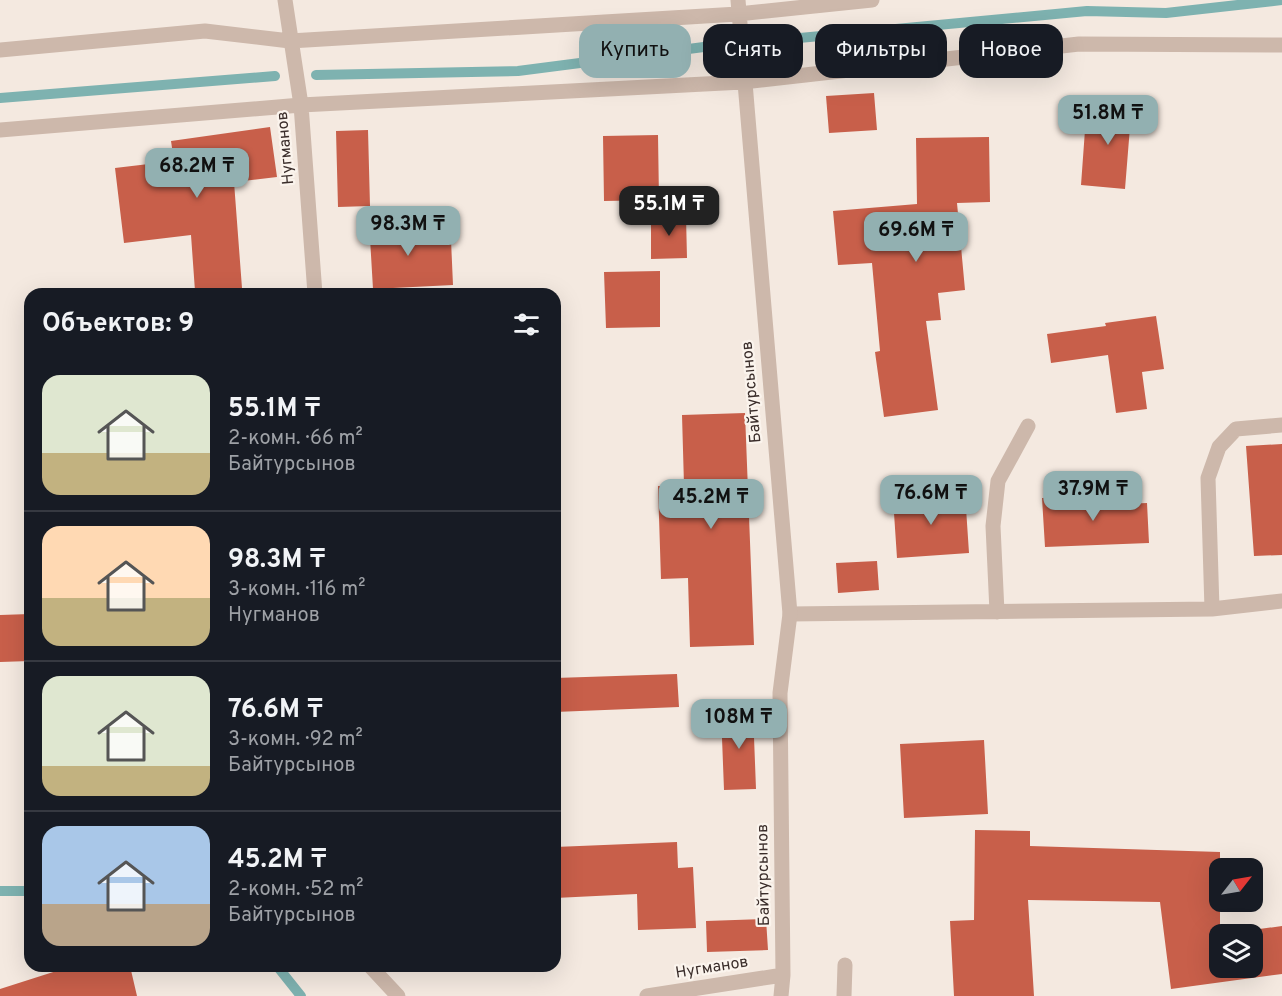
<!DOCTYPE html>
<html lang="ru">
<meta charset="utf-8">
<style>
:root{--surface:#171b24;--page:#242831;--text:#f1f3f6;--muted:#9ea1a6;--line:#363941;--accent:#92b0b1}
body{margin:0;font-family:Overpass,sans-serif;background:var(--page);color:var(--text);height:100vh;display:flex;flex-direction:column;font-size:22px;white-space:nowrap}
*{box-sizing:border-box;margin:0}
p{font-size:20px;color:var(--muted)}
.icon{flex:none;width:33px;height:33px;fill:none;stroke:currentColor;stroke-width:2;stroke-linecap:round;stroke-linejoin:round}
.map{position:relative;flex:1;overflow:hidden}
.side{position:absolute;left:24px;top:288px;width:537px;height:684px;display:flex;flex-direction:column;background:var(--surface);border-radius:18px;box-shadow:0 6px 24px #0002}
.side>*{flex:none}
.guide{position:absolute;left:579px;top:24px;width:570px;height:54px;display:flex;gap:12px}
.needle{width:39px;rotate:59deg}
.fabs{position:absolute;left:1209px;top:858px;display:grid;gap:12px}
.fabs a{display:grid;place-items:center;width:54px;height:54px;border-radius:12px;background:var(--surface);box-shadow:0 6px 24px #0002;font-size:30px}
.price{position:absolute;translate:-50% -51px;padding:0 14px;border-radius:12px;background:var(--accent);color:#111;font-size:20px;line-height:39px;filter:drop-shadow(0 2px 3px #0008)}
.price::after{content:'';position:absolute;left:50%;top:36px;width:18px;height:14px;margin-left:-9px;background:inherit;clip-path:polygon(0 0,100% 0,50% 100%)}
.price.on{background:#222;color:#fff}
ul{padding:0;list-style:none}
li{display:flex;align-items:center;gap:18px;height:150px;padding:0 18px}
li+li{border-top:2px solid var(--line)}
li span{display:grid;place-items:center;flex:none;width:168px;height:120px;border-radius:18px;color:#555}
li>.icon{margin-inline-start:auto}
span .icon{width:72px;height:72px;fill:#fffc;stroke-width:1}
li b{font-size:26px}
h2{display:flex;justify-content:space-between;align-items:center;height:72px;padding:0 18px;font-size:26px}
.pill{padding:0 21px;border-radius:18px;background:var(--surface);box-shadow:0 6px 24px #0002;font-size:21px;line-height:54px}
.pill.on{background:var(--accent);color:#111}
.map>svg:first-child{display:block}
.lines{fill:none;stroke-linecap:round;stroke-linejoin:round}
.stream{stroke:#7eb2b0;stroke-width:10}
.building{fill:#c85f4a}
.service{stroke:#cdb8ab;stroke-width:15}
.minor{stroke:#cdb8ab;stroke-width:15}
.labels{text-anchor:middle;dominant-baseline:central;stroke-width:4.5;stroke-linejoin:round;paint-order:stroke}
.street-label{font-size:16px;fill:#3b2e2b;stroke:#fbf4ed}
</style>
<div class="map">
<svg width="1282" height="996" viewBox="0 0 1282 996">
<rect width="100%" height="100%" fill="#f4e9e0"/>
<g class="lines">
<path class="stream" d="M 757,42 L 1087,11 L 1166,13 L 1282,0
M 316,75 L 518,71 L 727,44
M 0,98 L 275,76
M 0,891 L 30,891
M 277,966 L 301,996"/>
</g>
<path class="building" d="M 874,93 L 877,130 L 829,133 L 826,96 Z
M 1097,99 L 1132,102 L 1125,189 L 1081,185 L 1085,130 L 1095,131 Z
M 270,127 L 277,177 L 234,182 L 242,288 L 195,291 L 191,235 L 124,243 L 115,168 L 174,161 L 171,141 Z
M 368,130 L 370,206 L 338,207 L 336,131 Z
M 658,135 L 659,200 L 604,201 L 603,136 Z
M 989,137 L 990,202 L 957,203 L 965,290 L 938,293 L 941,320 L 926,321 L 938,410 L 884,417 L 875,352 L 880,351 L 872,263 L 838,265 L 833,211 L 917,204 L 916,138 Z
M 651,216 L 686,216 L 687,258 L 651,259 Z
M 416,219 L 418,242 L 451,240 L 453,285 L 373,289 L 369,221 Z
M 660,271 L 660,327 L 606,328 L 604,272 Z
M 1156,316 L 1164,369 L 1142,372 L 1147,409 L 1116,413 L 1108,355 L 1051,363 L 1047,334 L 1106,326 L 1105,323 Z
M 745,413 L 754,645 L 690,647 L 688,578 L 661,579 L 658,486 L 684,485 L 682,415 Z
M 1282,444 L 1282,555 L 1254,556 L 1246,446 Z
M 965,493 L 969,553 L 897,558 L 893,498 Z
M 1097,495 L 1098,505 L 1147,503 L 1149,543 L 1045,547 L 1042,498 Z
M 877,561 L 879,590 L 838,593 L 836,563 Z
M 30,614 L 30,661 L 0,662 L 0,615 Z
M 677,674 L 679,707 L 555,712 L 555,678 Z
M 753,711 L 756,789 L 724,790 L 721,712 Z
M 984,740 L 988,814 L 904,818 L 900,744 Z
M 975,830 L 1030,831 L 1030,846 L 1220,852 L 1220,968 L 1252,968 L 1252,934 L 1223,934 L 1282,926 L 1282,974 L 1171,989 L 1160,902 L 1028,900 L 1034,996 L 954,996 L 950,921 L 974,920 Z
M 677,842 L 678,868 L 693,867 L 696,928 L 638,930 L 637,894 L 555,898 L 555,847 Z
M 766,919 L 768,950 L 707,952 L 706,921 Z
M 72,966 L 130,966 L 137,996 L 0,996 L 0,989 Z"/>
<g class="lines">
<path class="service" d="M 1212,609 L 1208,478 L 1219,447 L 1236,429 L 1282,425
M 997,612 L 993,526 L 998,481 L 1028,426
M 790,614 L 1212,609 L 1282,601
M 844,996 L 845,965"/>
<path class="minor" d="M 285,0 L 301,105 L 315,294
M 738,0 L 790,614 L 780,693 L 783,975 L 781,996
M 0,50 L 205,31 L 290,41 L 738,14 L 872,0
M 0,130 L 301,105 L 743,82 L 1079,44 L 1282,45
M 370,966 L 398,996
M 647,996 L 783,975"/>
</g>
<g class="labels">
<g class="street-label">
<text transform="translate(286 148) rotate(-95)">Нугманов</text>
<text transform="translate(752 392) rotate(-95)">Байтурсынов</text>
<text transform="translate(764 875) rotate(-91)">Байтурсынов</text>
<text transform="translate(712 968) rotate(-9)">Нугманов</text>
</g>
</g>
</svg>
<div class="fabs">
<a><svg class="needle" viewBox="-14 -14 28 28"><path d="M0-13l5 13h-10z" fill="#e53935"/><path d="M0 13l5-13h-10z" fill="#9ea1a6"/></svg></a>
<a><svg class="icon" aria-label="layers" viewBox="0 0 24 24"><path d="M12 4l9 5-9 5-9-5zM3 14l9 5 9-5"/></svg></a>
</div>
<b class="price" style="left:1108px;top:146px">51.8M ₸</b>
<b class="price" style="left:197px;top:199px">68.2M ₸</b>
<b class="price on" style="left:669px;top:237px">55.1M ₸</b>
<b class="price" style="left:408px;top:257px">98.3M ₸</b>
<b class="price" style="left:916px;top:263px">69.6M ₸</b>
<b class="price" style="left:1093px;top:522px">37.9M ₸</b>
<b class="price" style="left:931px;top:526px">76.6M ₸</b>
<b class="price" style="left:711px;top:530px">45.2M ₸</b>
<b class="price" style="left:739px;top:750px">108M ₸</b>
<div class="guide">
<a class="pill on">Купить</a>
<a class="pill">Снять</a>
<a class="pill">Фильтры</a>
<a class="pill">Новое</a>
</div>
<section class="side">
<h2>Объектов: 9<svg class="icon" aria-label="filters" viewBox="0 0 24 24"><path d="M4 7h16M4 17h16"/><circle cx="9" cy="7" r="2"/><circle cx="15" cy="17" r="2"/></svg></h2>
<ul>
<li><span style="background:linear-gradient(#dfe7d0 65%,#c2b280 0)"><svg class="icon" aria-label="home" viewBox="0 0 24 24"><path d="M3 11l9-7 9 7M6 9v11h12V9"/></svg></span><div><b>55.1M ₸</b><p>2-комн. · 66 m²</p><p>Байтурсынов</p></div></li>
<li><span style="background:linear-gradient(#ffd9b3 60%,#c2b280 0)"><svg class="icon" aria-label="home" viewBox="0 0 24 24"><path d="M3 11l9-7 9 7M6 9v11h12V9"/></svg></span><div><b>98.3M ₸</b><p>3-комн. · 116 m²</p><p>Нугманов</p></div></li>
<li><span style="background:linear-gradient(#dfe7d0 75%,#c2b280 0)"><svg class="icon" aria-label="home" viewBox="0 0 24 24"><path d="M3 11l9-7 9 7M6 9v11h12V9"/></svg></span><div><b>76.6M ₸</b><p>3-комн. · 92 m²</p><p>Байтурсынов</p></div></li>
<li><span style="background:linear-gradient(#a9c7e8 65%,#b9a48a 0)"><svg class="icon" aria-label="home" viewBox="0 0 24 24"><path d="M3 11l9-7 9 7M6 9v11h12V9"/></svg></span><div><b>45.2M ₸</b><p>2-комн. · 52 m²</p><p>Байтурсынов</p></div></li>
</ul>
</section>
</div>
